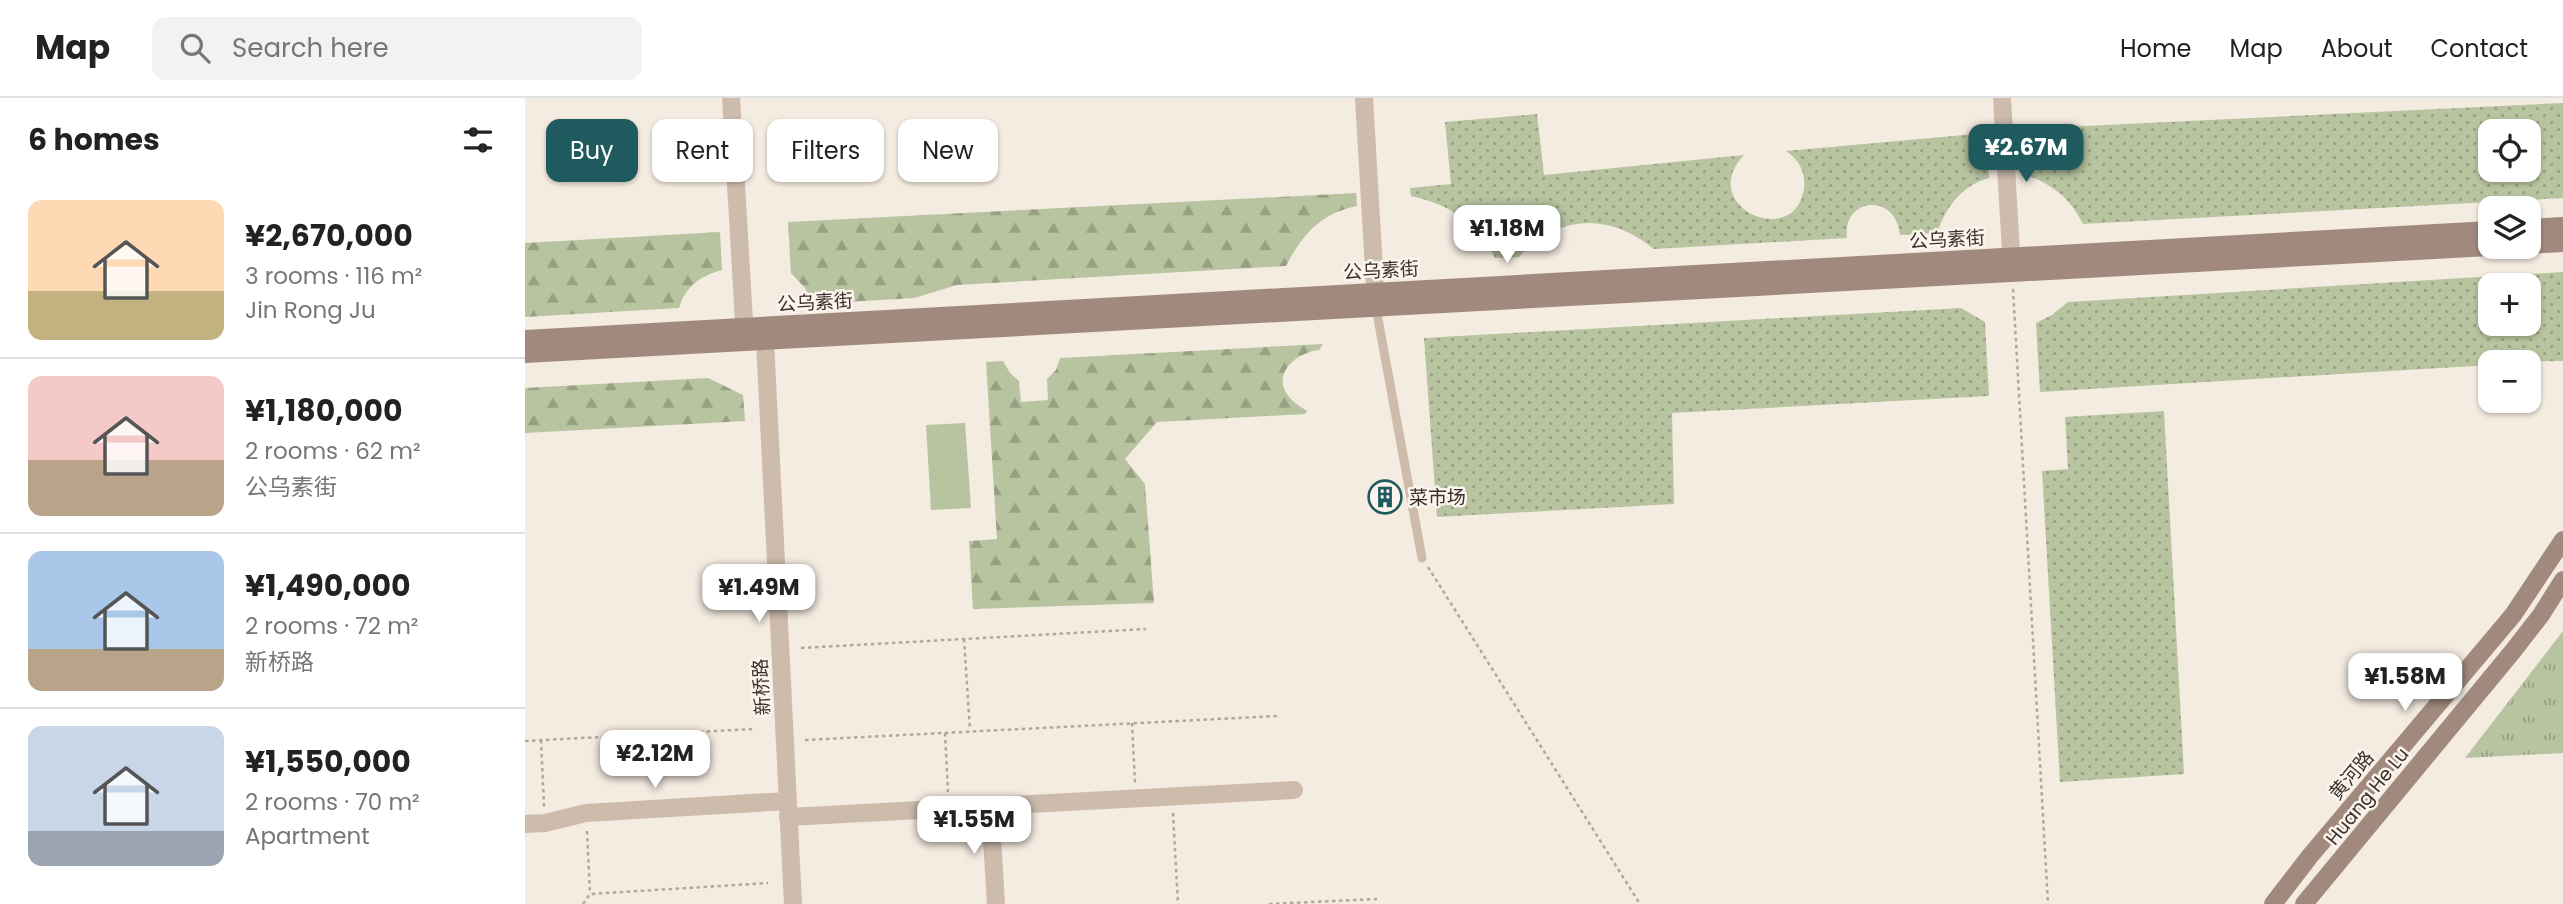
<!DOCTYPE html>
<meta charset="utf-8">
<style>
:root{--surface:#fff;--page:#f2f2f2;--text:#222;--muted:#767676;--line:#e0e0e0;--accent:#1f5a5e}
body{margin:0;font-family:Poppins,"Noto Sans SC",sans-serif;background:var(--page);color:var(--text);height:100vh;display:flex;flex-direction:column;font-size:26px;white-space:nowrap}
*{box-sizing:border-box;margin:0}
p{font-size:23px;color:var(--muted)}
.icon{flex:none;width:38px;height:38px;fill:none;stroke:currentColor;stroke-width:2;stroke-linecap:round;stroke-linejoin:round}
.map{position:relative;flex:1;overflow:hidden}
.sheet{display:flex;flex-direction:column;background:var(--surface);width:525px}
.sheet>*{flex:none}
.hud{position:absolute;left:21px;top:21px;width:665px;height:63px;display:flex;gap:14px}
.controls{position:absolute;left:1953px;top:21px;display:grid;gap:14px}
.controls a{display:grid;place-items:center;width:63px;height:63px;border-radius:14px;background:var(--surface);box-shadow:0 2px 5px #0004;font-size:35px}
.price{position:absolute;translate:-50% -60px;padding:0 16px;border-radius:14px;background:#fff;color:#222;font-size:23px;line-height:46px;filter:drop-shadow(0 2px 4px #0008)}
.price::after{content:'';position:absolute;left:50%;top:42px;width:21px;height:16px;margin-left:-10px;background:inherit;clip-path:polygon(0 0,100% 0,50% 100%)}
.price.selected{background:var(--accent);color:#fff}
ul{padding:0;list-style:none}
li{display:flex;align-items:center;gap:21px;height:175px;padding:0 28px}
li+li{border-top:2px solid var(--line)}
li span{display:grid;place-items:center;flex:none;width:196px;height:140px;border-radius:14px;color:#555}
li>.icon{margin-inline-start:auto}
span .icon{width:84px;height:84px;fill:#fffc;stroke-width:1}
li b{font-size:30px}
h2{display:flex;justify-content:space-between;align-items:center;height:84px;padding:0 28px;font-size:30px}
.chip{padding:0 24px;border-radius:14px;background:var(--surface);box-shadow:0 2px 5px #0004;font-size:24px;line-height:63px}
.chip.selected{background:var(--accent);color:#fff}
header{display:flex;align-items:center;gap:42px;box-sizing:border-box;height:98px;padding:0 35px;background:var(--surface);border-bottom:2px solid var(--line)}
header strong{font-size:33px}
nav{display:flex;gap:38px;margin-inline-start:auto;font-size:24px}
.search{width:490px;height:63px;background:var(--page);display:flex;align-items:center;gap:18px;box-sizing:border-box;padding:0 24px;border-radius:14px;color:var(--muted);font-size:26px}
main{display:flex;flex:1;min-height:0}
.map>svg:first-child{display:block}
.grass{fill:url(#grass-dots);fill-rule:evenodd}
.forest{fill:url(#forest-firs)}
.park{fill:url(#park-tufts)}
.garden{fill:#b8c4a0}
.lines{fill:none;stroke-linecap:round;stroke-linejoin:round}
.path{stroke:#b9a596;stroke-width:2.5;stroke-dasharray:3.5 3.5;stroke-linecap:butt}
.service{stroke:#cdbbac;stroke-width:9}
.minor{stroke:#cdbbac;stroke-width:18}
.tertiary{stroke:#cdbbac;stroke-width:18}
.secondary{stroke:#a18a7d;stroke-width:18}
.labels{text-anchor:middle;stroke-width:5;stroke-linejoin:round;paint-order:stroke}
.street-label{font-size:19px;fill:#3b302b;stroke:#fbf5ee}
.poi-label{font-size:19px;fill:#3b302b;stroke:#fbf5ee;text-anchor:start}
</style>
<header>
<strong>Map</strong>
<div class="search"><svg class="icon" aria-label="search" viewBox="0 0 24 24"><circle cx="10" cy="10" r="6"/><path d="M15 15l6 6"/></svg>Search here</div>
<nav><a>Home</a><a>Map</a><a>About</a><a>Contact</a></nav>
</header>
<main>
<section class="sheet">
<h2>6 homes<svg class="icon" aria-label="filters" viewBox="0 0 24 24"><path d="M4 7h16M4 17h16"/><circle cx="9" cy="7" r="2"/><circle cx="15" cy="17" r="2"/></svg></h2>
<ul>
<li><span style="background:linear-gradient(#ffd9b3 65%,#c2b280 0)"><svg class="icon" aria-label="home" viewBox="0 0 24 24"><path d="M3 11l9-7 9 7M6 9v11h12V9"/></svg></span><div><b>¥2,670,000</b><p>3 rooms · 116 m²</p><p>Jin Rong Ju</p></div></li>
<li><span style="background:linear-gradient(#f6c9c9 60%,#b9a48a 0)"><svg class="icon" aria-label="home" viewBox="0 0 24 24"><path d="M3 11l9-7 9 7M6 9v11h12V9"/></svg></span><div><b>¥1,180,000</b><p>2 rooms · 62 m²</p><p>公乌素街</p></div></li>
<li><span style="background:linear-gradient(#a9c7e8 70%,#b9a48a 0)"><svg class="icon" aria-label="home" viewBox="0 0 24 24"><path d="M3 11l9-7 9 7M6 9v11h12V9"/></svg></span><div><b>¥1,490,000</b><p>2 rooms · 72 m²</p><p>新桥路</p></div></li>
<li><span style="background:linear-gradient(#c9d6e8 75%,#9aa5b1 0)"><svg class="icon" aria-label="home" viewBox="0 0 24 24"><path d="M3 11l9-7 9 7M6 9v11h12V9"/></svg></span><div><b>¥1,550,000</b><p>2 rooms · 70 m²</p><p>Apartment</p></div></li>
</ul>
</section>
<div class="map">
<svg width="2038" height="806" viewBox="0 0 2038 806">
<defs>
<pattern id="grass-dots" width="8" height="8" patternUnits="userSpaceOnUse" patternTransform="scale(1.75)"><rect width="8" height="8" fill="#b8c4a0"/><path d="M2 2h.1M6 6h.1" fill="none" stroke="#97a083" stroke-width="1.8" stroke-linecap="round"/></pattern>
<pattern id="forest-firs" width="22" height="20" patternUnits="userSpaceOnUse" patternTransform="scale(1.75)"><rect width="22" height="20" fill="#b8c4a0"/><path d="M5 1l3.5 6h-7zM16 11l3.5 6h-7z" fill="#97a083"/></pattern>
<pattern id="park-tufts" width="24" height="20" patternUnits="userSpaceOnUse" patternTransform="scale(1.75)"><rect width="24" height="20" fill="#b8c4a0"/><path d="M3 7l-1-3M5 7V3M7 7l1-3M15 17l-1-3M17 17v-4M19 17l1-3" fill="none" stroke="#97a083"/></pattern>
</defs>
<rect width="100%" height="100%" fill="#f4ebe1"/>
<!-- grass -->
<g class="grass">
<path d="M2038 5V100L1558 126C1545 100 1528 87 1501 77L1498 31ZM2004 33V72H1965V33Z"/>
<path d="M1012 16 1019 77 1219 57C1170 109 1271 153 1279 90 1281 74 1274 62 1261 53L1462 35 1464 80C1436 88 1421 109 1412 135L1375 137C1371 94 1317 99 1322 140L1129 151C1084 114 1033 116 994 159L970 160C953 125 924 106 886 98L885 90 926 86 920 24Z"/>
<path d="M2038 174V263L1965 264V267L1515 294 1511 225 1527 217 1543 204ZM1965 187H2004V226H1965Z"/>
<polygon points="1436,210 1460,224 1464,298 1147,315 1149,406 912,419 899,240"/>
<polygon points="1639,313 1659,676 1535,684 1517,373 1543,371 1540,319"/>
</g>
<!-- forest -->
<g class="forest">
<path d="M831 95 832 108C796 115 777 137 761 168L432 187 389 200 287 206 280 190 266 175 263 124Z"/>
<path d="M195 134 197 172C175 178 161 188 154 210L0 219V145Z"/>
<path d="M798 246 794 252C773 254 745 275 764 299 768 304 776 309 782 313L780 316 632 324 600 361 620 386 629 505 448 511 444 443 472 441 461 264 478 263 485 275 494 283 496 304 523 302 522 281 531 272 535 260Z"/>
<polygon points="183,280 218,297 220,323 0,335 0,290"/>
</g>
<!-- park -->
<polygon class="park" points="2038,533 2038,655 1940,660"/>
<!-- garden -->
<polygon class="garden" points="440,325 446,410 406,412 401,327"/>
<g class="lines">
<!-- path -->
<g class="path">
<polyline points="1488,191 1523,806"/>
<polyline points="903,469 1115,806"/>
<polyline points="439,541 445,632"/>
<polyline points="276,550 621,531"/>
<polyline points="607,625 610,685"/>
<polyline points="420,635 423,694"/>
<polyline points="16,642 19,709"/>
<polyline points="280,642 752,618"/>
<polyline points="0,643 228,631"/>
<polyline points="648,715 653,806"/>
<polyline points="62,733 65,796"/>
<polyline points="58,806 65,796 243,785"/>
<polyline points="744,806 852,801"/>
</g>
<!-- service -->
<polyline class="service" points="851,210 897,460"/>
<!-- minor -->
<g class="minor">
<polyline points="206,0 220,241"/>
<polyline points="1477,0 1487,171"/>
<polyline points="240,243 268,806"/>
<polyline points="465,708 471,806"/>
<polyline points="263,719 769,692"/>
<polyline points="0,726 20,725 61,715 262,703"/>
</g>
<!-- tertiary -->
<polyline class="tertiary" points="839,0 851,206"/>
<!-- secondary -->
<g class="secondary">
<polyline points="2004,130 2038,128"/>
<polyline points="2004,147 2038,145"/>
<polyline points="0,241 1965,132"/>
<polyline points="0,256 1965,149"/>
<polyline points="1748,806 1785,758 1988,517 2038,442"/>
<polyline points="1779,806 1988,553 2016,517 2038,482"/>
</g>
</g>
<!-- icons -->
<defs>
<symbol id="building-ring" viewBox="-11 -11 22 22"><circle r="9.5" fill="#fbf5ee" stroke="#1f5a5e" stroke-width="1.5"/><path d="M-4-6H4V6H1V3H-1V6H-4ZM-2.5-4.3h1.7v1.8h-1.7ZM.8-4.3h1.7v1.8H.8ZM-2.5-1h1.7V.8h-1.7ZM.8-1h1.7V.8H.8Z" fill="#1f5a5e"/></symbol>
</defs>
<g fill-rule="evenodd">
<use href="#building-ring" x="841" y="380" width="38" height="38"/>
</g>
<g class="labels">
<!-- street labels -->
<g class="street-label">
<text transform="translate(1422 141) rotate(-3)" y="7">公乌素街</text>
<text transform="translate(856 172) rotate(-3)" y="7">公乌素街</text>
<text transform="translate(290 204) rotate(-3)" y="7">公乌素街</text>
<text transform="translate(236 589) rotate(-93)" y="7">新桥路</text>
<text transform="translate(1826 677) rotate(-50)" y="7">黄河路</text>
<text transform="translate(1842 698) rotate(-51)" y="7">Huang He Lu</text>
</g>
<!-- poi labels -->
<g class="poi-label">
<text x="884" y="406">菜市场</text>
</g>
</g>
</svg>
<div class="controls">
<a><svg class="icon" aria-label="locate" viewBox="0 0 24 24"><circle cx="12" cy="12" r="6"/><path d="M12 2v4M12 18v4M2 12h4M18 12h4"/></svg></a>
<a><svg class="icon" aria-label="layers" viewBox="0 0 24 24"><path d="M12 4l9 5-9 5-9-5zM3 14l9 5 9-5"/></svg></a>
<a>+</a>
<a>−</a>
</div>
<b class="price selected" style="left:1501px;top:86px">¥2.67M</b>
<b class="price" style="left:982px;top:167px">¥1.18M</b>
<b class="price" style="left:234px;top:526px">¥1.49M</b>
<b class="price" style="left:1880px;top:615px">¥1.58M</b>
<b class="price" style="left:130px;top:692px">¥2.12M</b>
<b class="price" style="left:449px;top:758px">¥1.55M</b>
<div class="hud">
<a class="chip selected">Buy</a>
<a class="chip">Rent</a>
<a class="chip">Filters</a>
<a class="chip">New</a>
</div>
</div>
</main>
